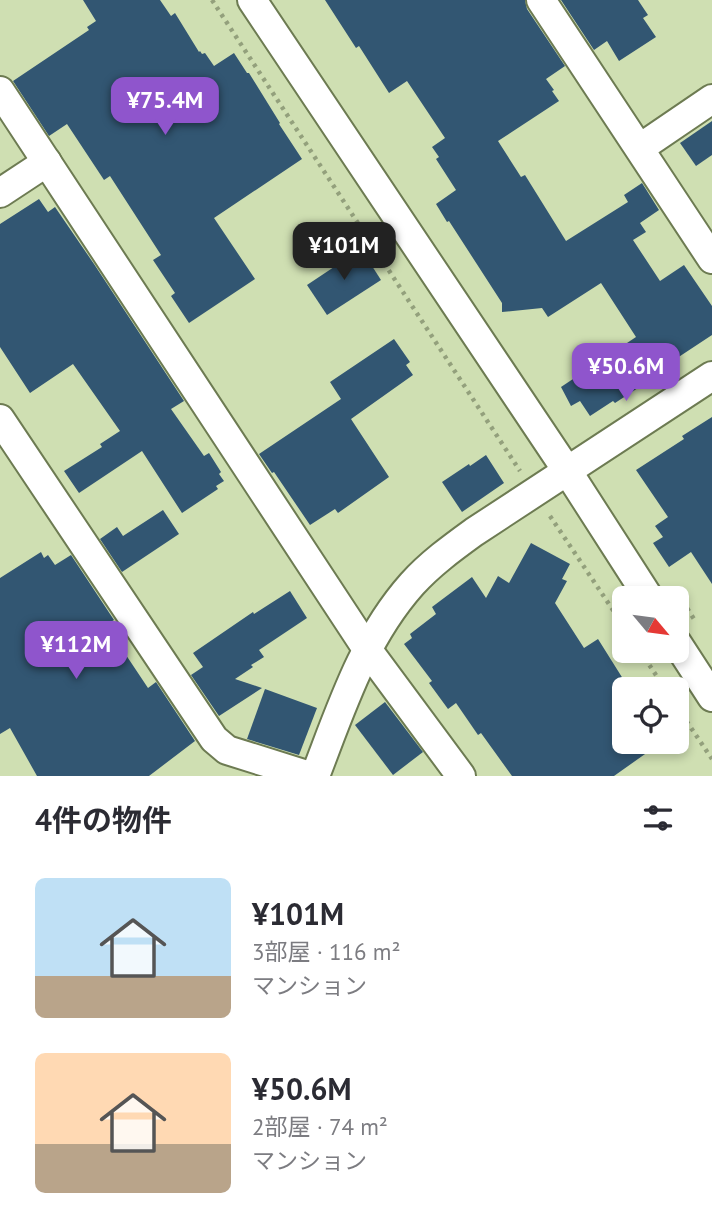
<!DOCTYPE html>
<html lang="ja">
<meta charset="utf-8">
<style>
:root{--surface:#fff;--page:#f7f7f7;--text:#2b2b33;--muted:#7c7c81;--accent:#8f55cc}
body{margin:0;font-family:"PT Sans","Noto Sans JP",sans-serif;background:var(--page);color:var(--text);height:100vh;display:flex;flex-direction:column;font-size:26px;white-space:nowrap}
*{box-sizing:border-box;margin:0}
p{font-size:23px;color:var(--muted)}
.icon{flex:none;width:38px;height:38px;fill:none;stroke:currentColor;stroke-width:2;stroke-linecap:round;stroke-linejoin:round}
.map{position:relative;height:776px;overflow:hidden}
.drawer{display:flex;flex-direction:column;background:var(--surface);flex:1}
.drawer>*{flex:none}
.needle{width:46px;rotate:119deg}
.controls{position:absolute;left:612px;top:586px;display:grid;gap:14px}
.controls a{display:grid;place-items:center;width:77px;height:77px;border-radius:10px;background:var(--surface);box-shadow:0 4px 10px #0003;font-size:35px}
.price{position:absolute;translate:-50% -60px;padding:0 16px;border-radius:14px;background:var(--accent);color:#fff;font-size:23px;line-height:46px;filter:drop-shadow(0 2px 4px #0008)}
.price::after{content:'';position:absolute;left:50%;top:42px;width:21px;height:16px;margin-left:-10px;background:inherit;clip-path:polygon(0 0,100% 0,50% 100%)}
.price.active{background:#222;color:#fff}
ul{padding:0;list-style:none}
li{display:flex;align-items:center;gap:21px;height:175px;padding:0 35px}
li span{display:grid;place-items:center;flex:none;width:196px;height:140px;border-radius:10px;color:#555}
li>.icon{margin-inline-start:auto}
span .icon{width:84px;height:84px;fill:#fffc;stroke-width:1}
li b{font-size:30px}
h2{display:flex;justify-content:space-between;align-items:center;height:84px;padding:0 35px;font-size:30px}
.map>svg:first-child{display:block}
.building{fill:#325672}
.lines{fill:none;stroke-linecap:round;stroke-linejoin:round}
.minor-casing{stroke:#6d7b52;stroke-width:32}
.path{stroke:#93a07c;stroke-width:4.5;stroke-dasharray:3.5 5;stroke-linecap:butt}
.minor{stroke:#fff;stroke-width:28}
</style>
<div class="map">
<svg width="712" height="776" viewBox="0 0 712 776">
<rect width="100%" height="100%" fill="#cfdfb2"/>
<!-- building -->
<g class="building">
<polygon points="83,0 160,0 171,16 175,13 199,52 200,51 202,54 205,53 214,66 234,53 247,73 249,73 280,123 279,124 302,159 214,218 255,279 189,323 171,296 175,293 153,260 161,255 110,176 104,180 67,124 49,136 13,81 89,30 87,27 96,21"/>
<polygon points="325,0 525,0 527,9 565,66 546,79 554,90 552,91 559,101 498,141 521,177 525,175 566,241 628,202 624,195 642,183 659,210 640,223 646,232 633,240 660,281 684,265 712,306 712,335 665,366 667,369 615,403 613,401 590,416 580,401 571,406 561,387 636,337 601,283 548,317 542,308 502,312 502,303 449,221 447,222 436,204 456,190 436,159 439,157 432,147 445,138 407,81 389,93 359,46 356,48"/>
<polygon points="561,0 638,0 648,15 643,18 656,37 619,61 607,41 594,50"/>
<polygon points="712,121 712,155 696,166 680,143"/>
<polygon points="39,199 48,212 55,207 94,264 184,401 171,409 204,456 209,453 221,472 219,474 224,481 216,486 218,489 182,513 142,451 79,493 64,471 102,447 100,444 120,431 73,364 30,393 0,347 0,224"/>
<polygon points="361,249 381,280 327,315 307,285"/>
<polygon points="394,339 410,362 406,365 413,375 351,419 389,477 338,513 335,509 310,525 274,472 272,473 259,454 341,399 330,382"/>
<polygon points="712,417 712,584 691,552 669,567 653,543 663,537 655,526 668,517 636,470 684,439 682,436"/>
<polygon points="486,455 504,483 462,512 442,482 469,464 470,466"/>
<polygon points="163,510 179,534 122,572 100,539 117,527 123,536"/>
<polygon points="531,543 570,564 562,579 567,581 555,603 584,648 598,639 625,682 625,742 662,742 614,776 512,776 481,733 478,735 456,703 448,709 429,683 432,681 404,644 412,638 410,634 436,614 432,607 472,577 486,598 498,576 509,583"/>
<polygon points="41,552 44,558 48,555 55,565 71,555 114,620 106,625 148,688 156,682 195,741 149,776 37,776 10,728 0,734 0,578"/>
<polygon points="290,591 307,618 259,650 264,657 251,665 253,667 235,679 262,688 219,716 191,675 203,667 193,653 253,612 254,614"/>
<polygon points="265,689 317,708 299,755 247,739"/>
<polygon points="385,702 423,752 393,775 355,725"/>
</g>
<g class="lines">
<defs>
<g id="minor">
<polyline points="252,0 568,472 649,598"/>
<polyline points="541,0 712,259"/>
<polyline points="0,91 367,649 461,776"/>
<polyline points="640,148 712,99"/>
<polyline points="0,193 47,162"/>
<polyline points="0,419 214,739 227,750 310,776"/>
<polyline points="677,643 712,697"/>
<path d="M315 776C341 709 363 639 412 584 430 564 452 548 474 532L712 376"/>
</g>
</defs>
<!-- minor casing -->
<use href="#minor" class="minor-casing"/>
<!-- path -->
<g class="path">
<polyline points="212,0 520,471"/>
<polyline points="550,516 625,628"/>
<polyline points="678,594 694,619"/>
<polyline points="640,651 666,690"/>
<polyline points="677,707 712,759"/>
</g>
<!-- minor -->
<use href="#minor" class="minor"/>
</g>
</svg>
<div class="controls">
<a><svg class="needle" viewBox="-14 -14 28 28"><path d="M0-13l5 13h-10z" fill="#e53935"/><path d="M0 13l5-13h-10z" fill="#7c7c81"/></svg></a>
<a><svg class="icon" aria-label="locate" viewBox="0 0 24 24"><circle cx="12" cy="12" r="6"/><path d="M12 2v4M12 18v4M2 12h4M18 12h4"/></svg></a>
</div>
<b class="price" style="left:165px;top:137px">¥75.4M</b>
<b class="price active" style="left:344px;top:282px">¥101M</b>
<b class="price" style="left:626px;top:403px">¥50.6M</b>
<b class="price" style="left:76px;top:681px">¥112M</b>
</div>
<section class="drawer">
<h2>4件の物件<svg class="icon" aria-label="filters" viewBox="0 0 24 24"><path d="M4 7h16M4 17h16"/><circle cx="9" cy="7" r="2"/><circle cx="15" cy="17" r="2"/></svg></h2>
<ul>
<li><span style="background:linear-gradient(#bfe0f5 70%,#b9a48a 0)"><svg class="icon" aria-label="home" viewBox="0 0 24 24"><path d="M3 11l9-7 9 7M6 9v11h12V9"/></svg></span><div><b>¥101M</b><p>3部屋 · 116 m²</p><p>マンション</p></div></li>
<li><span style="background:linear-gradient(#ffd9b3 65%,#b9a48a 0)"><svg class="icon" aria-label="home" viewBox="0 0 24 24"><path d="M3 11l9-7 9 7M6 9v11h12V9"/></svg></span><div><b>¥50.6M</b><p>2部屋 · 74 m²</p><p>マンション</p></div></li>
</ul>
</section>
